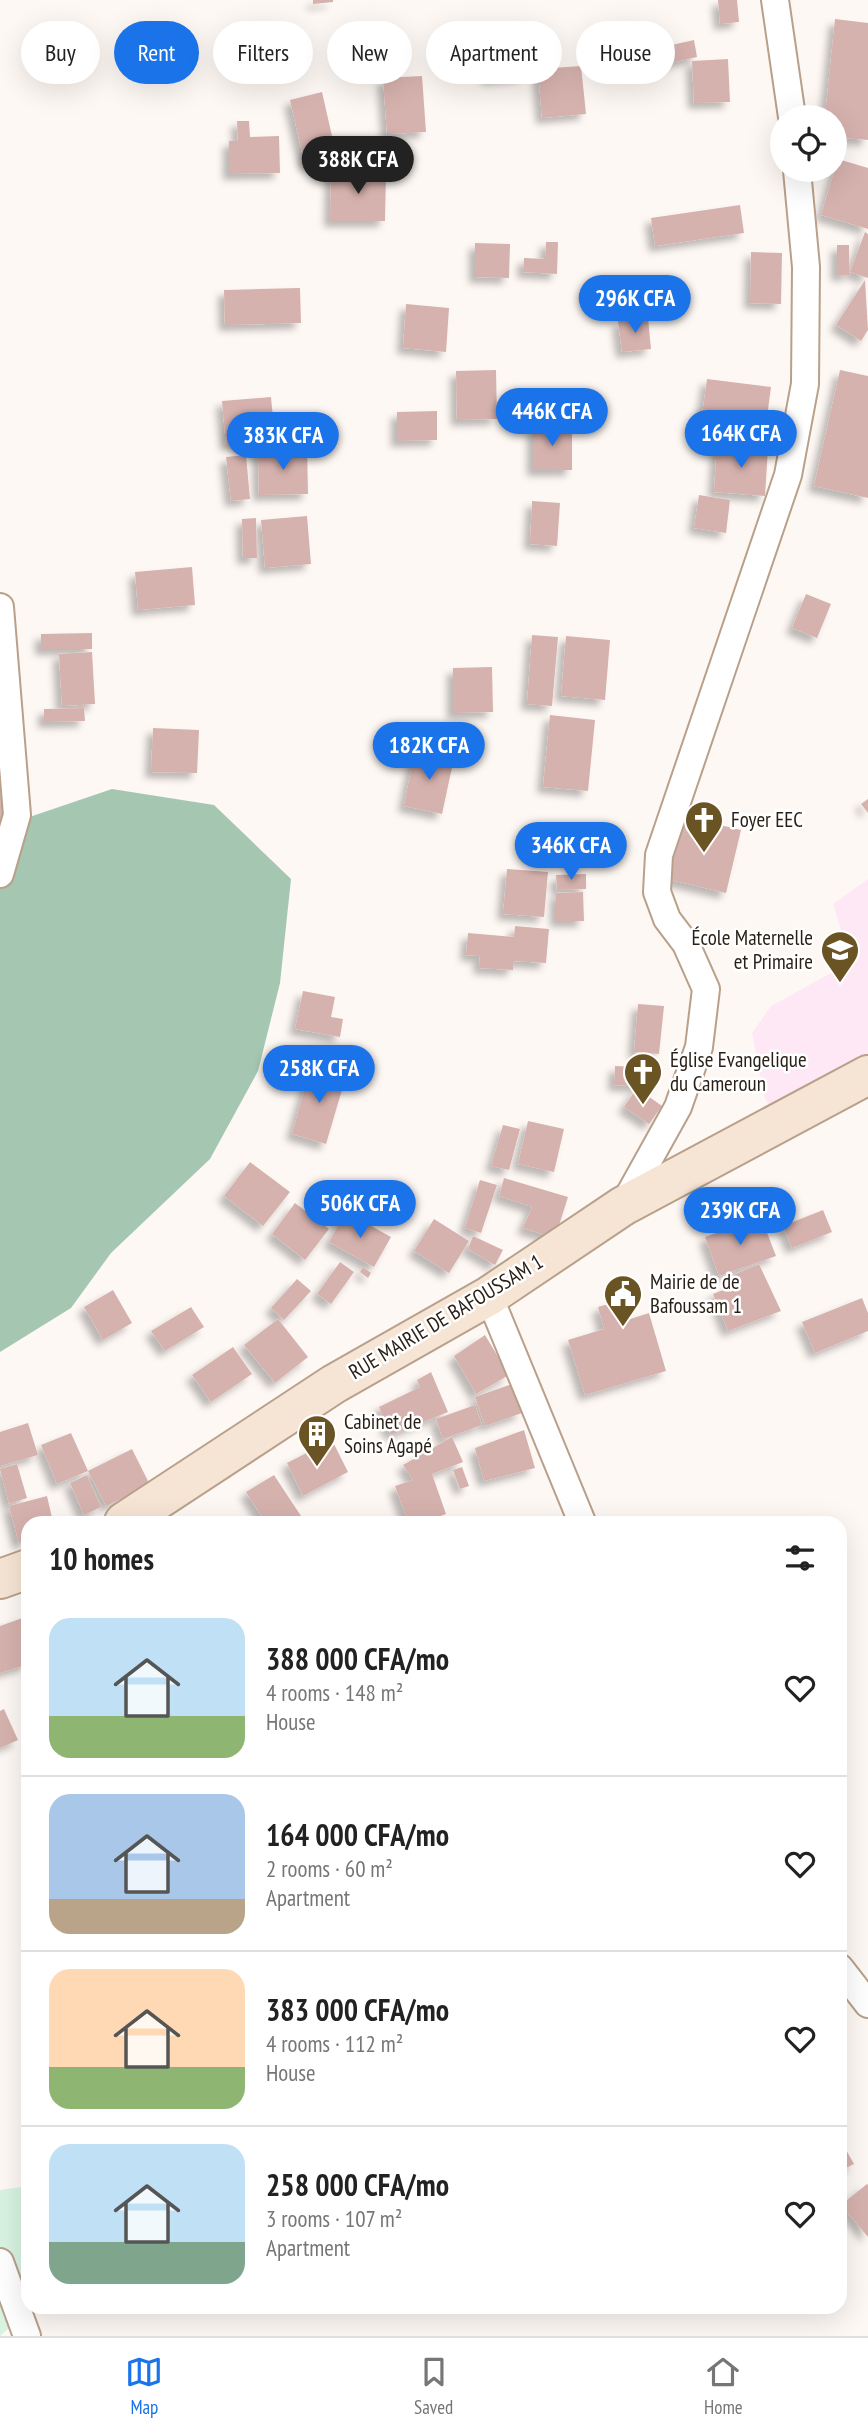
<!DOCTYPE html>
<meta charset="utf-8">
<style>
:root{--surface:#fff;--page:#f2f2f2;--text:#222;--muted:#767676;--line:#e0e0e0;--accent:#1a73e8}
body{margin:0;font-family:"PT Sans Narrow",sans-serif;background:var(--page);color:var(--text);height:100vh;display:flex;flex-direction:column;font-size:26px;white-space:nowrap}
*{box-sizing:border-box;margin:0}
p{font-size:23px;color:var(--muted)}
.icon{flex:none;width:38px;height:38px;fill:none;stroke:currentColor;stroke-width:2;stroke-linecap:round;stroke-linejoin:round}
.map{position:relative;flex:1;overflow:hidden}
.side{position:absolute;left:21px;top:1516px;width:826px;height:798px;display:flex;flex-direction:column;background:var(--surface);border-radius:21px;box-shadow:0 7px 28px #0002}
.side>*{flex:none}
.hud{position:absolute;left:21px;top:21px;width:826px;height:63px;display:flex;gap:14px}
.buttons{position:absolute;left:770px;top:105px;display:grid;gap:14px}
.buttons a{display:grid;place-items:center;width:77px;height:77px;border-radius:50%;background:var(--surface);box-shadow:0 7px 28px #0002;font-size:35px}
.price{position:absolute;translate:-50% -60px;padding:0 16px;border-radius:24px;background:var(--accent);color:#fff;font-size:23px;line-height:46px;filter:drop-shadow(0 2px 4px #0008)}
.price::after{content:'';position:absolute;left:50%;top:42px;width:21px;height:16px;margin-left:-10px;background:inherit;clip-path:polygon(0 0,100% 0,50% 100%)}
.price.selected{background:#222;color:#fff}
ul{padding:0;list-style:none}
li{display:flex;align-items:center;gap:21px;height:175px;padding:0 28px}
li+li{border-top:2px solid var(--line)}
li span{display:grid;place-items:center;flex:none;width:196px;height:140px;border-radius:21px;color:#555}
li>.icon{margin-inline-start:auto}
span .icon{width:84px;height:84px;fill:#fffc;stroke-width:1}
li b{font-size:30px}
h2{display:flex;justify-content:space-between;align-items:center;height:84px;padding:0 28px;font-size:30px}
.chip{padding:0 24px;border-radius:32px;background:var(--surface);box-shadow:0 7px 28px #0002;font-size:24px;line-height:63px}
.chip.selected{background:var(--accent);color:#fff}
.tabs{display:flex;justify-content:space-around;align-items:center;height:98px;border-top:2px solid var(--line);background:var(--surface);font-size:19px;color:var(--muted)}
.tabs a{display:grid;justify-items:center;gap:4px}
.tabs .selected{color:var(--accent)}
.map>svg:first-child{display:block}
.education{fill:#ffe8f5}
.green{fill:#d8f3e2}
.forest{fill:#a5c7b1}
.building{fill:#d6b2ae;filter:url(#shadow)}
.lines{fill:none;stroke-linecap:round;stroke-linejoin:round}
.street-casing{stroke:#b8a08a;stroke-width:30}
.secondary-casing{stroke:#b8a08a;stroke-width:42}
.street{stroke:#fff;stroke-width:26}
.secondary{stroke:#f6e5d4;stroke-width:38}
.labels{text-anchor:middle;stroke-width:5;stroke-linejoin:round;paint-order:stroke}
.poi-label{font-size:21px;fill:#281f16;stroke:#fff;text-anchor:start}
.street-label{font-size:21px;fill:#281f16;stroke:#fff}
</style>
<div class="map">
<svg width="868" height="2336" viewBox="0 0 868 2336">
<defs>
<filter id="shadow"><feDropShadow dx="-6" dy="6" stdDeviation="3.5" flood-color="#0004"/></filter>
</defs>
<rect width="100%" height="100%" fill="#fef8f4"/>
<!-- education -->
<polygon class="education" points="868,879 868,1073 777,1123 764,1096 752,1033 771,1006 851,962 833,904"/>
<!-- green -->
<polygon class="green" points="28,2186 28,2306 33,2307 0,2336 0,2190"/>
<!-- forest -->
<polygon class="forest" points="112,789 214,805 291,879 280,983 258,1071 210,1159 111,1253 71,1308 0,1352 0,827"/>
<!-- building -->
<g class="building">
<polygon points="313,0 333,0 333,2 313,4"/>
<polygon points="718,0 737,0 739,22 720,24"/>
<polygon points="835,19 868,23 868,140 835,137 835,117 825,117"/>
<polygon points="694,40 697,57 657,66 654,49"/>
<polygon points="521,45 524,76 488,79 485,49"/>
<polygon points="728,59 730,102 694,103 692,61"/>
<polygon points="581,66 586,114 542,118 538,69"/>
<polygon points="422,76 426,132 387,134 383,78"/>
<polygon points="322,92 337,158 305,165 290,100"/>
<polygon points="237,121 249,121 250,137 279,136 280,173 229,174 229,141 238,141"/>
<polygon points="341,143 393,144 393,168 341,167"/>
<polygon points="838,159 868,168 868,229 821,215"/>
<polygon points="331,171 386,171 385,221 330,221"/>
<polygon points="740,205 744,233 655,246 651,218"/>
<polygon points="865,232 868,234 868,278 850,272"/>
<polygon points="546,242 558,242 557,274 523,272 524,258 545,259"/>
<polygon points="475,243 510,244 509,278 475,277"/>
<rect x="837" y="245" width="12" height="30"/>
<polygon points="751,252 782,253 781,304 750,303"/>
<polygon points="865,280 868,330 861,341 836,325"/>
<polygon points="300,288 301,323 225,325 224,290"/>
<polygon points="406,304 449,308 446,352 403,348"/>
<polygon points="648,318 651,349 622,352 618,321"/>
<polygon points="496,370 497,419 457,420 456,371"/>
<polygon points="840,370 868,376 868,498 814,486"/>
<polygon points="707,379 771,387 764,439 700,431"/>
<polygon points="271,397 275,440 226,445 222,401"/>
<polygon points="437,411 437,440 397,441 397,412"/>
<rect x="533" y="426" width="39" height="44"/>
<polygon points="717,444 768,448 765,496 714,492"/>
<polygon points="307,448 308,494 259,495 258,449"/>
<polygon points="246,455 250,499 231,501 226,457"/>
<polygon points="699,495 730,500 726,533 694,528"/>
<polygon points="532,501 560,503 557,546 530,544"/>
<polygon points="307,516 311,564 265,568 261,520"/>
<polygon points="256,518 257,558 243,558 242,519"/>
<polygon points="192,567 195,605 138,610 135,572"/>
<polygon points="806,594 831,604 817,638 792,628"/>
<polygon points="92,633 92,649 41,649 41,634"/>
<polygon points="532,635 558,637 552,706 527,704"/>
<polygon points="566,636 610,640 605,700 561,696"/>
<polygon points="92,652 95,704 62,706 59,654"/>
<polygon points="492,667 493,712 453,713 453,668"/>
<polygon points="84,708 85,721 44,722 44,709"/>
<polygon points="550,715 595,720 588,791 543,787"/>
<polygon points="153,728 199,730 197,773 151,772"/>
<polygon points="415,750 454,758 442,814 404,806"/>
<polygon points="2,793 5,821 0,821 0,794"/>
<polygon points="868,799 868,813 861,804"/>
<polygon points="682,816 741,830 726,893 667,879"/>
<polygon points="507,869 548,872 544,917 503,914"/>
<polygon points="586,874 586,889 557,890 556,875"/>
<polygon points="583,892 584,921 556,921 556,893"/>
<polygon points="515,926 549,929 546,963 514,961 513,970 479,968 480,956 466,955 468,933 514,937"/>
<polygon points="303,991 335,997 331,1017 343,1019 340,1037 295,1029"/>
<polygon points="638,1004 664,1006 659,1054 634,1052"/>
<polygon points="311,1066 346,1076 326,1144 292,1134"/>
<polygon points="615,1066 658,1068 656,1087 614,1085"/>
<polygon points="637,1088 662,1106 649,1124 624,1107"/>
<polygon points="528,1121 564,1129 554,1172 518,1164"/>
<polygon points="503,1125 520,1129 509,1170 491,1166"/>
<polygon points="250,1162 290,1192 263,1226 224,1196"/>
<polygon points="504,1178 568,1197 555,1238 523,1228 532,1207 499,1196"/>
<polygon points="480,1180 497,1185 481,1233 465,1228"/>
<polygon points="359,1185 379,1194 368,1219 348,1210"/>
<polygon points="295,1203 329,1229 305,1260 272,1234"/>
<polygon points="823,1210 832,1232 792,1248 783,1226"/>
<polygon points="346,1212 391,1237 374,1267 329,1242"/>
<polygon points="761,1217 776,1256 719,1276 705,1237"/>
<polygon points="434,1219 469,1241 449,1273 414,1251"/>
<polygon points="473,1236 503,1250 495,1265 468,1249"/>
<polygon points="340,1262 354,1272 331,1304 317,1294"/>
<polygon points="759,1264 781,1311 728,1331 713,1294 738,1284 733,1275"/>
<polygon points="363,1267 371,1273 368,1278 360,1272"/>
<polygon points="297,1279 311,1291 284,1320 271,1308"/>
<polygon points="113,1290 132,1323 103,1340 84,1307"/>
<polygon points="862,1298 868,1313 868,1331 815,1353 802,1322"/>
<polygon points="618,1301 624,1321 649,1313 666,1371 585,1395 568,1340 604,1329 598,1307"/>
<polygon points="191,1307 204,1327 165,1351 151,1331"/>
<polygon points="278,1319 308,1357 275,1383 244,1345"/>
<polygon points="485,1335 509,1375 476,1394 454,1356"/>
<polygon points="233,1347 252,1374 211,1402 192,1375"/>
<polygon points="431,1372 448,1412 391,1435 379,1407 420,1387 417,1380"/>
<polygon points="512,1384 522,1413 485,1426 475,1397"/>
<polygon points="475,1405 482,1425 443,1439 436,1419"/>
<polygon points="28,1423 38,1455 0,1466 0,1432"/>
<polygon points="524,1430 535,1468 484,1481 475,1448"/>
<polygon points="71,1433 88,1471 57,1484 41,1445"/>
<polygon points="452,1437 463,1462 432,1474 446,1514 424,1522 408,1522 395,1486 413,1480 403,1465"/>
<polygon points="332,1440 348,1472 303,1496 287,1463"/>
<polygon points="132,1449 150,1485 106,1506 88,1471"/>
<polygon points="17,1464 27,1498 9,1504 0,1469"/>
<polygon points="462,1467 469,1486 460,1489 453,1470"/>
<polygon points="87,1475 101,1507 84,1515 70,1483"/>
<polygon points="274,1475 305,1522 265,1522 246,1492"/>
<polygon points="47,1496 53,1522 28,1522 28,1540 19,1543 9,1506"/>
<polygon points="28,1616 28,1664 0,1673 0,1626"/>
<polygon points="4,1709 18,1740 0,1748 0,1711"/>
<polygon points="845,2148 854,2164 840,2171 840,2150"/>
<polygon points="867,2184 868,2185 868,2237 841,2205"/>
</g>
<g class="lines">
<defs>
<g id="street">
<polyline points="775,0 792,117"/>
<polyline points="0,607 17,815 0,874"/>
<polyline points="624,1204 678,1107 699,1047 706,989 686,944 667,919 657,892 659,855 788,475 805,384 806,267 797,170"/>
<polyline points="489,1296 582,1522"/>
<polyline points="840,1968 868,2004"/>
<polyline points="0,2262 27,2336"/>
</g>
<g id="secondary">
<polyline points="124,1522 334,1384 489,1296 623,1206 868,1075"/>
<polyline points="0,1579 28,1569"/>
</g>
</defs>
<!-- street casing -->
<use href="#street" class="street-casing"/>
<!-- secondary casing -->
<use href="#secondary" class="secondary-casing"/>
<!-- street -->
<use href="#street" class="street"/>
<!-- secondary -->
<use href="#secondary" class="secondary"/>
</g>
<!-- icons -->
<defs>
<symbol id="church-pin" viewBox="-11 -11 22 30"><path d="M0 17L-7.5 6A9.5 9.5 0 1 1 7.5 6Z" fill="#6a5423" stroke="#fff"/><path d="M-1.2-6h2.4v3.5h3.3v2.4h-3.3V6h-2.4V-.1h-3.3v-2.4h3.3Z" fill="#fff"/></symbol>
<symbol id="school-pin" viewBox="-11 -11 22 30"><path d="M0 17L-7.5 6A9.5 9.5 0 1 1 7.5 6Z" fill="#6a5423" stroke="#fff"/><path d="M0-5L7-2L0 1L-7-2ZM-4 1L0 2.5L4 1V4Q0 6-4 4Z" fill="#fff"/></symbol>
<symbol id="civic-pin" viewBox="-11 -11 22 30"><path d="M0 17L-7.5 6A9.5 9.5 0 1 1 7.5 6Z" fill="#6a5423" stroke="#fff"/><path d="M-.6-6.5H3V-4.5H.6V-3L4-1V1h2V6H-6V1h2V-1L-.6-3ZM-1.2 2.5V6h2.4V2.5Z" fill="#fff"/></symbol>
<symbol id="building-pin" viewBox="-11 -11 22 30"><path d="M0 17L-7.5 6A9.5 9.5 0 1 1 7.5 6Z" fill="#6a5423" stroke="#fff"/><path d="M-4-6H4V6H1V3H-1V6H-4ZM-2.5-4.3h1.7v1.8h-1.7ZM.8-4.3h1.7v1.8H.8ZM-2.5-1h1.7V.8h-1.7ZM.8-1h1.7V.8H.8Z" fill="#fff"/></symbol>
</defs>
<g fill-rule="evenodd">
<use href="#church-pin" x="682" y="798" width="44" height="60"/>
<use href="#school-pin" x="818" y="928" width="44" height="60"/>
<use href="#church-pin" x="621" y="1050" width="44" height="60"/>
<use href="#civic-pin" x="601" y="1272" width="44" height="60"/>
<use href="#building-pin" x="295" y="1412" width="44" height="60"/>
</g>
<g class="labels">
<!-- poi labels -->
<g class="poi-label">
<text x="731" y="827">Foyer EEC</text>
<text x="813" y="945" text-anchor="end">École Maternelle<tspan x="813" dy="24">et Primaire</tspan></text>
<text x="670" y="1067">Église Evangelique<tspan x="670" dy="24">du Cameroun</tspan></text>
<text x="650" y="1289">Mairie de de<tspan x="650" dy="24">Bafoussam 1</tspan></text>
<text x="344" y="1429">Cabinet de<tspan x="344" dy="24">Soins Agapé</tspan></text>
</g>
<!-- street labels -->
<g class="street-label">
<text transform="translate(446 1317) rotate(-31)" y="7">RUE MAIRIE DE BAFOUSSAM 1</text>
</g>
</g>
</svg>
<div class="buttons">
<a><svg class="icon" aria-label="locate" viewBox="0 0 24 24"><circle cx="12" cy="12" r="6"/><path d="M12 2v4M12 18v4M2 12h4M18 12h4"/></svg></a>
</div>
<b class="price selected" style="left:358px;top:196px">388K CFA</b>
<b class="price" style="left:635px;top:335px">296K CFA</b>
<b class="price" style="left:552px;top:448px">446K CFA</b>
<b class="price" style="left:741px;top:470px">164K CFA</b>
<b class="price" style="left:283px;top:472px">383K CFA</b>
<b class="price" style="left:429px;top:782px">182K CFA</b>
<b class="price" style="left:571px;top:882px">346K CFA</b>
<b class="price" style="left:319px;top:1105px">258K CFA</b>
<b class="price" style="left:360px;top:1240px">506K CFA</b>
<b class="price" style="left:740px;top:1247px">239K CFA</b>
<div class="hud">
<a class="chip">Buy</a>
<a class="chip selected">Rent</a>
<a class="chip">Filters</a>
<a class="chip">New</a>
<a class="chip">Apartment</a>
<a class="chip">House</a>
</div>
<section class="side">
<h2>10 homes<svg class="icon" aria-label="filters" viewBox="0 0 24 24"><path d="M4 7h16M4 17h16"/><circle cx="9" cy="7" r="2"/><circle cx="15" cy="17" r="2"/></svg></h2>
<ul>
<li><span style="background:linear-gradient(#bfe0f5 70%,#8fb573 0)"><svg class="icon" aria-label="home" viewBox="0 0 24 24"><path d="M3 11l9-7 9 7M6 9v11h12V9"/></svg></span><div><b>388 000 CFA/mo</b><p>4 rooms · 148 m²</p><p>House</p></div><svg class="icon" aria-label="heart" viewBox="0 0 24 24"><path d="M12 20l-8-8c-3-5 5-10 8-4 3-6 11-1 8 4z"/></svg></li>
<li><span style="background:linear-gradient(#a9c7e8 75%,#b9a48a 0)"><svg class="icon" aria-label="home" viewBox="0 0 24 24"><path d="M3 11l9-7 9 7M6 9v11h12V9"/></svg></span><div><b>164 000 CFA/mo</b><p>2 rooms · 60 m²</p><p>Apartment</p></div><svg class="icon" aria-label="heart" viewBox="0 0 24 24"><path d="M12 20l-8-8c-3-5 5-10 8-4 3-6 11-1 8 4z"/></svg></li>
<li><span style="background:linear-gradient(#ffd9b3 70%,#8fb573 0)"><svg class="icon" aria-label="home" viewBox="0 0 24 24"><path d="M3 11l9-7 9 7M6 9v11h12V9"/></svg></span><div><b>383 000 CFA/mo</b><p>4 rooms · 112 m²</p><p>House</p></div><svg class="icon" aria-label="heart" viewBox="0 0 24 24"><path d="M12 20l-8-8c-3-5 5-10 8-4 3-6 11-1 8 4z"/></svg></li>
<li><span style="background:linear-gradient(#bfe0f5 70%,#7fa58c 0)"><svg class="icon" aria-label="home" viewBox="0 0 24 24"><path d="M3 11l9-7 9 7M6 9v11h12V9"/></svg></span><div><b>258 000 CFA/mo</b><p>3 rooms · 107 m²</p><p>Apartment</p></div><svg class="icon" aria-label="heart" viewBox="0 0 24 24"><path d="M12 20l-8-8c-3-5 5-10 8-4 3-6 11-1 8 4z"/></svg></li>
</ul>
</section>
</div>
<nav class="tabs">
<a class="selected"><svg class="icon" aria-label="map" viewBox="0 0 24 24"><path d="M3 6l6-2 6 2 6-2v14l-6 2-6-2-6 2zM9 4v14M15 6v14"/></svg>Map</a>
<a><svg class="icon" aria-label="saved" viewBox="0 0 24 24"><path d="M7 4h10v16l-5-4-5 4z"/></svg>Saved</a>
<a><svg class="icon" aria-label="home" viewBox="0 0 24 24"><path d="M3 11l9-7 9 7M6 9v11h12V9"/></svg>Home</a>
</nav>
